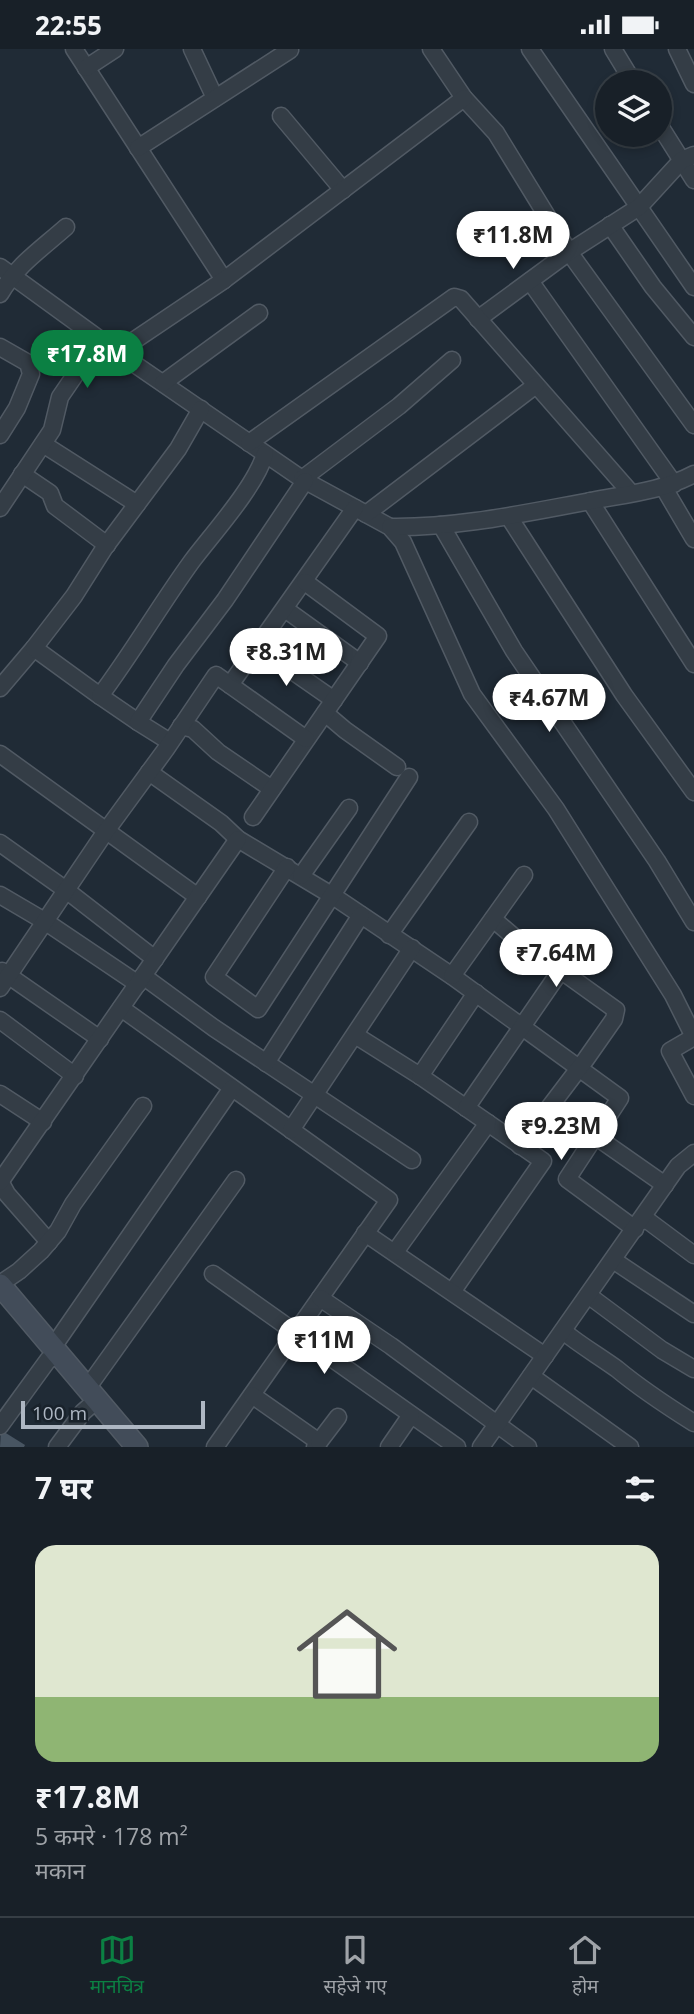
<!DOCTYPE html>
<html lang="hi">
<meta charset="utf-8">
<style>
:root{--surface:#182028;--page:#212830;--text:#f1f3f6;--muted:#9fa3a8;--line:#363e45;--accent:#0b8043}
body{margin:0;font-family:"Open Sans","Noto Sans Devanagari",sans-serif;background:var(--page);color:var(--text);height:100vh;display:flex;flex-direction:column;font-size:26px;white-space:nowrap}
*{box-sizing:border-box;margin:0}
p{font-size:23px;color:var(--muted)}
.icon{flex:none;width:38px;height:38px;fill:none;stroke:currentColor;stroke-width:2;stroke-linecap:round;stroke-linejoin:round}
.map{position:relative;height:1398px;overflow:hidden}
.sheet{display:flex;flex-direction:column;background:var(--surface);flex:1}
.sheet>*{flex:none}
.buttons{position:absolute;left:595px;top:21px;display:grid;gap:14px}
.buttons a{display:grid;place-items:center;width:77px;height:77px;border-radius:50%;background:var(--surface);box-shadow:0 4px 10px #0003,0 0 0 2px var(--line);font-size:35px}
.scale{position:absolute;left:21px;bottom:18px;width:184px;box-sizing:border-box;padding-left:7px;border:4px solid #aeb7c3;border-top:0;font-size:19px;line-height:24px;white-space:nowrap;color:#aeb7c3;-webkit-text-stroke:5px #19222b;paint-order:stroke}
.price{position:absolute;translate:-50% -60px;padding:0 16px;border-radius:24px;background:#fff;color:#222;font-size:23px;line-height:46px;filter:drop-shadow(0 2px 4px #0008)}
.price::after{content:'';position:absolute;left:50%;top:42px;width:21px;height:16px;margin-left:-10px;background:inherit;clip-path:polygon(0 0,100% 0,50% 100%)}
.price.active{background:var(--accent);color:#fff}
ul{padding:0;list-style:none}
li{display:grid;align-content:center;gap:14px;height:371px;padding:0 35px}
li+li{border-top:2px solid var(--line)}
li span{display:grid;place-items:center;height:217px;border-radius:21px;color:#555}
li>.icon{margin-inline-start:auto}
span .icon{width:126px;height:126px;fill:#fffc;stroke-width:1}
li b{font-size:30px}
h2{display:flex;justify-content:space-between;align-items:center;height:84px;padding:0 35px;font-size:30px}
.status{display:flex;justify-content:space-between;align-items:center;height:49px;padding:0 35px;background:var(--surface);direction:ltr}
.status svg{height:19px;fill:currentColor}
.menu{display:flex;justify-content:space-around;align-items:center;height:98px;border-top:2px solid var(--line);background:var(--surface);font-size:19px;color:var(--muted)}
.menu a{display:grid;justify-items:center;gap:4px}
.menu .active{color:var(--accent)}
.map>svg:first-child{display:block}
.building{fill:#485562}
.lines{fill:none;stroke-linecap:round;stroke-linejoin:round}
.minor-casing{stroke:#515a64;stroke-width:19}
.secondary-casing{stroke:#515a64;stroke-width:24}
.minor{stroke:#343d46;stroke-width:16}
.secondary{stroke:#424c59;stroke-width:21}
</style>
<div class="status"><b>22:55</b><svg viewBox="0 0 49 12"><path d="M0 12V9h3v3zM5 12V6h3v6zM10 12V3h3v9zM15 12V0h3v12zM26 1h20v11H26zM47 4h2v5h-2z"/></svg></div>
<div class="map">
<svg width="694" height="1398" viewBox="0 0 694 1398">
<rect width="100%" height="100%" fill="#202b36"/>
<!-- building -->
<polygon class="building" points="1,1381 25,1396 24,1398 0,1398"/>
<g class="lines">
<defs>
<g id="minor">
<polyline points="74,0 224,231"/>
<polyline points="192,0 215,49"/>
<polyline points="431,0 464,49 496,84 569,203 694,376"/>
<polyline points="530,0 694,238"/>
<polyline points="613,0 633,33"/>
<polyline points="677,0 694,35"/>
<polyline points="86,19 115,0"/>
<polyline points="281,67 343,141"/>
<polyline points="660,77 694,131"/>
<polyline points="138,99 290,1"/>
<polyline points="610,176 653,238 694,288"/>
<polyline points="0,218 117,303 302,430 390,478 403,493 472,645 556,760 673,946 694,988"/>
<polyline points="530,232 674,435"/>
<path d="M0 245C18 215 40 201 66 178"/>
<polyline points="478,270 569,203 639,158 682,111 694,106"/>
<polyline points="0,298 28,314 31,325 17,359 0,386"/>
<polyline points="117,303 224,231 464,49"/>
<polyline points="163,334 259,264"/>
<polyline points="249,394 454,248 461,250 631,444"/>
<polyline points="43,395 137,455"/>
<polyline points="22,425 50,444 55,457 107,496"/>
<polyline points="302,430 399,357 452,311"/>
<polyline points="664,439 694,490"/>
<polyline points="590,452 694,615"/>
<polyline points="0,459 52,381 60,348 99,291"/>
<polyline points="366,465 536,336"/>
<polyline points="509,468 624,646 694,743"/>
<polyline points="441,476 514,602 657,812 694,873"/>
<path d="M390 478C458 479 525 464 591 452 627 445 662 442 694 425"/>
<polyline points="285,560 360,614"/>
<polyline points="258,598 334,651"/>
<polyline points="230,636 355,459"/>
<polyline points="0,639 34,599"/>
<polyline points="100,647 34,599 74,547 105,498 178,400 201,360"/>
<polyline points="325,664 345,681 397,718"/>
<path d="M138 673 100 647C133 603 160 556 192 512 214 483 255 438 265 405"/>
<polyline points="181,677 193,680 218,703 272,740"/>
<polyline points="170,693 138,673 176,616 225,551 305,432"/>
<polyline points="0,705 198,848"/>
<polyline points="149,723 221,774 238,790 333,847 452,927 620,1049 567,1130 635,1180"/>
<polyline points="253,768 378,587 305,533"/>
<polyline points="0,794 66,841 155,910"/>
<polyline points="287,818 214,928 258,960 409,728"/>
<polyline points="301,827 349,759"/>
<polyline points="0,846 46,873 138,935"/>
<polyline points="493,870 513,887 616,961 614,970 586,1010 520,1097"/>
<polyline points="389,886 469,773"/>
<polyline points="2,922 100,990"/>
<polyline points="143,927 214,979 412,1111"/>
<polyline points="452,927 524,826"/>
<polyline points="0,939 106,782 166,700 216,626 306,690"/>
<polyline points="121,959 389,1151 215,1398"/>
<polyline points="0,971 75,1027"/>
<polyline points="355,986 420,1027 543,1112 452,1243"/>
<polyline points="694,988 670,1002 694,1047"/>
<polyline points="266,1014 361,866"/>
<polyline points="420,1027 476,944"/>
<polyline points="0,1045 43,1073"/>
<polyline points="466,1059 561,921"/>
<polyline points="291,1081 412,899"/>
<polyline points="595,1087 665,1136"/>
<polyline points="0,1132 7,1145 49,1193"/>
<polyline points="0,1133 238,790"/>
<polyline points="641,1172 647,1171 694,1206"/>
<polyline points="365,1184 545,1307"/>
<polyline points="395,1203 488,1074"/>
<polyline points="613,1211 694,1265"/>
<polyline points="213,1225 457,1398"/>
<polyline points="0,1235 19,1222 41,1202 58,1182 73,1155 143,1057"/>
<polyline points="588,1246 662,1301 694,1320"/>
<polyline points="320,1249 391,1297 528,1398"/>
<path d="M563 1282C580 1296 599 1307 617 1320 641 1340 667 1357 694 1374"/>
<polyline points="53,1298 232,1039"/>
<polyline points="531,1327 630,1398"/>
<polyline points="88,1338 236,1131"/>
<polyline points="252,1346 319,1393 315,1398"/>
<polyline points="0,1377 48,1311 60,1305"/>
<polyline points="319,1393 338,1368"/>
<polyline points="57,1398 83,1363 98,1350"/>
<polyline points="389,1398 411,1366"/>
<polyline points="481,1398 678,1117 694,1104"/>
</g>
<polyline id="secondary" points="0,1236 137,1398"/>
</defs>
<!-- minor casing -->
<use href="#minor" class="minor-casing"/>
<!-- secondary casing -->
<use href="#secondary" class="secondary-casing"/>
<!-- minor -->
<use href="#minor" class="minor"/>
<!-- secondary -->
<use href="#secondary" class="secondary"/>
</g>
</svg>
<div class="buttons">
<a><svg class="icon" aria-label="layers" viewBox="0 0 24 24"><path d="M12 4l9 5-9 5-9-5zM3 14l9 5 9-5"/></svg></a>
</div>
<div class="scale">100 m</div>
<b class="price" style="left:513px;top:222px">₹11.8M</b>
<b class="price active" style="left:87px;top:341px">₹17.8M</b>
<b class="price" style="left:286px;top:639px">₹8.31M</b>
<b class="price" style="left:549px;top:685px">₹4.67M</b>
<b class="price" style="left:556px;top:940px">₹7.64M</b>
<b class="price" style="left:561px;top:1113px">₹9.23M</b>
<b class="price" style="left:324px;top:1327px">₹11M</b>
</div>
<section class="sheet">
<h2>7 घर<svg class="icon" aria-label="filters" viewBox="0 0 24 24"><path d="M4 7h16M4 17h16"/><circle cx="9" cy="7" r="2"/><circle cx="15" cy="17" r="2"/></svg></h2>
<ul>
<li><span style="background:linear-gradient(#dfe7d0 70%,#8fb573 0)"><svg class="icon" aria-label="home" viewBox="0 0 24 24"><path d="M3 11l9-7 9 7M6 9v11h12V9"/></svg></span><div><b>₹17.8M</b><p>5 कमरे · 178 m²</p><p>मकान</p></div></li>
</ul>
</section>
<nav class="menu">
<a class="active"><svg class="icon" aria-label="map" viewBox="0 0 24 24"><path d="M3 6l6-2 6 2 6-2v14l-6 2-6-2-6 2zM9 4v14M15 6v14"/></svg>मानचित्र</a>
<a><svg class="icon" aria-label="saved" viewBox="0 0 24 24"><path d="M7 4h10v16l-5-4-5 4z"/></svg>सहेजे गए</a>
<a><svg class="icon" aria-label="home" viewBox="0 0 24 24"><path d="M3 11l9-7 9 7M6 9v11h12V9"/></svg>होम</a>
</nav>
